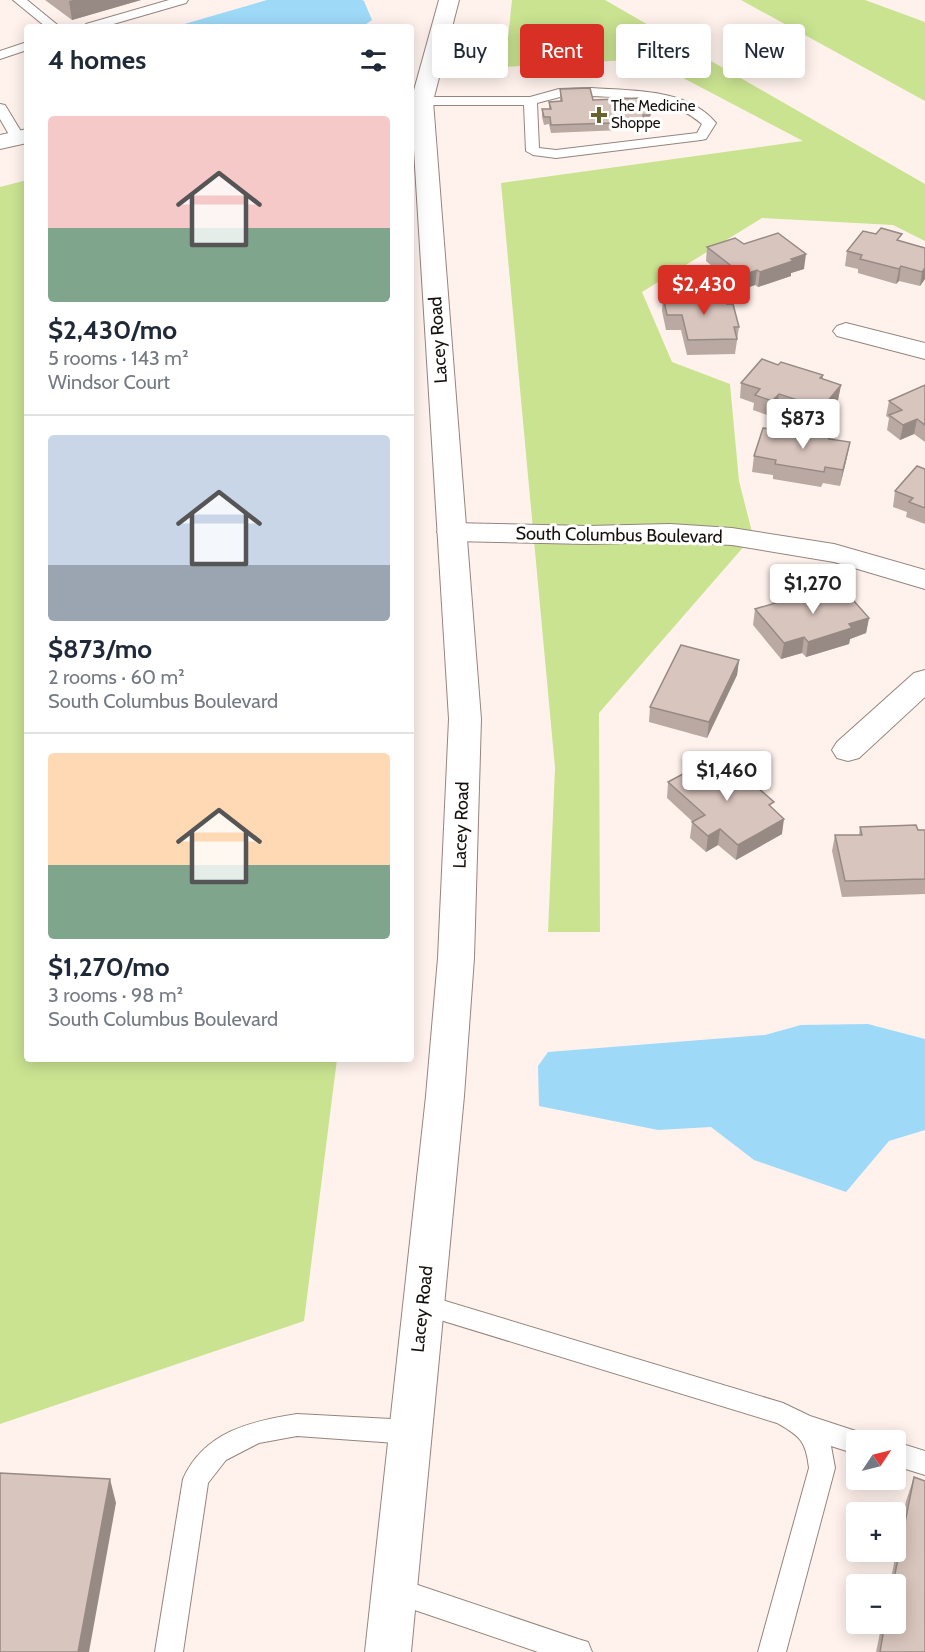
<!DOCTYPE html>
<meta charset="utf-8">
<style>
:root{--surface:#fff;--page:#f6f6f7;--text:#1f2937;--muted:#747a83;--line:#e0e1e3;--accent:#d93025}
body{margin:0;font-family:Cabin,sans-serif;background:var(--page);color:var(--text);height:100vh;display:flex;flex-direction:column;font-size:22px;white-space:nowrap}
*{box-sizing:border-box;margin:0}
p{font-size:20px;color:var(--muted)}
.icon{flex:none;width:33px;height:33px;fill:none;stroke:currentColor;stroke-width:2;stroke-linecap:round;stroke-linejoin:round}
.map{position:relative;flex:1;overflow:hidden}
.details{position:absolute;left:24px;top:24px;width:390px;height:1038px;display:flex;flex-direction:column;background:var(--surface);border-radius:6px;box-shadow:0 3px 15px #0003}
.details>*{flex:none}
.top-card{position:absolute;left:432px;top:24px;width:402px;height:54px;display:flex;gap:12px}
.needle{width:39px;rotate:55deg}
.buttons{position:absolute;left:846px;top:1430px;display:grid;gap:12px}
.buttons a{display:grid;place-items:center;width:60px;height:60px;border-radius:6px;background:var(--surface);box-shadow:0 3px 15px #0003;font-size:30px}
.price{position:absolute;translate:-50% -51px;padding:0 14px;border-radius:6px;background:#fff;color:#222;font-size:20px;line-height:39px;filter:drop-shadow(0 2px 3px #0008)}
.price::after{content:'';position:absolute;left:50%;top:36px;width:18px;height:14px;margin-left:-9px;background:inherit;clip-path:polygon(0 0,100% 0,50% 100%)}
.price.on{background:var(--accent);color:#fff}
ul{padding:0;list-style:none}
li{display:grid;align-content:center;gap:12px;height:318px;padding:0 24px}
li+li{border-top:2px solid var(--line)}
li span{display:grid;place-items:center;height:186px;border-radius:6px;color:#555}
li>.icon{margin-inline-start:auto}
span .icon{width:108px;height:108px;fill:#fffc;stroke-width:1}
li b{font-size:26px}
h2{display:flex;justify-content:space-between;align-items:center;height:72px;padding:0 24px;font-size:26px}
.pill{padding:0 21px;border-radius:6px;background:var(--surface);box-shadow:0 3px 15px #0003;font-size:21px;line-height:54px}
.pill.on{background:var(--accent);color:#fff}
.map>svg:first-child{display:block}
.green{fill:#cae391}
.water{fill:#9ed9f8}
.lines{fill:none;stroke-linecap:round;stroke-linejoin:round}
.lane-casing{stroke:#96847d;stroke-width:2}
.street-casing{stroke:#96847d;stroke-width:2}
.secondary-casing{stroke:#96847d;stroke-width:2}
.primary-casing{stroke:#96847d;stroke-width:2}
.lane{fill:#fff;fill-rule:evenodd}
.street{fill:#fff;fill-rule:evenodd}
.secondary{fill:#fff;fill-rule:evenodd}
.primary{fill:#fff;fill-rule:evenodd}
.wall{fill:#baa9a3}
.shaded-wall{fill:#978a84}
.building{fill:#d8c5bd;stroke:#978a84;stroke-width:1.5}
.poi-dot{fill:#67622e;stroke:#fff;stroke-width:2}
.labels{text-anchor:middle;stroke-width:6;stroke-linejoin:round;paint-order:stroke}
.far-poi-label{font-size:15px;fill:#16100d;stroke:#fff;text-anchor:start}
.street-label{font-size:18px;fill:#16100d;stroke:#fff}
</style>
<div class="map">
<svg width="925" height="1652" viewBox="0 0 925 1652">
<rect width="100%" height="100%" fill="#fff2ed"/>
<!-- green -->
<g class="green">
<polygon points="512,0 605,0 925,184 925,241 893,225 762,218 642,292 672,362 730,384 739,481 753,536 599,713 600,932 548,932 555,768 501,183 803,141 647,59 505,67"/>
<polygon points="741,0 865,0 925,22 925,101"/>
<polygon points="27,180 27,1059 337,1059 304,1321 0,1424 0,187"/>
</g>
<!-- water -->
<g class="water">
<polygon points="267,0 362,0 364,1 372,20 362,27 174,27"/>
<polygon points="868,1024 925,1039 925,1130 889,1141 846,1192 754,1160 711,1127 658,1130 539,1106 538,1066 548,1052 765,1035 801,1025"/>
</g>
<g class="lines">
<defs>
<g id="lane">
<polygon points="13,0 27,0 60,27 46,27"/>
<polygon points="169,0 188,0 186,3 103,27 84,27 86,24"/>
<polygon points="27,42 27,50 0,59 0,51"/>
<path d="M591 88C632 91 687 88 716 123L706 139 701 140 556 158 533 155 526 151 524 105H422L416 101 422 97H530L559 89ZM591 96C632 98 669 96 702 124L697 133 556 150 539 148 537 103 560 97Z"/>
<polygon points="0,104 5,105 25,138 23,141 13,141 11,138 0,119"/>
<path d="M422 1294 783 1403 810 1416 865 1434 868 1440H856V1454L831 1446 835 1468 786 1652H758L809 1468C806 1441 800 1436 777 1423L414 1312 410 1305 414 1298Z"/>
<path d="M297 1414 410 1420 419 1424 423 1432 419 1440 410 1444 297 1436 259 1443 226 1460 208 1483 183 1652H155L183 1479C204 1432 251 1421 297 1414Z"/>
<polygon points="896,1442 925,1451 925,1475 896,1466"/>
<polygon points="394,1577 578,1639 588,1642 592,1652 538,1652 394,1603 385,1599 381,1590 385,1581"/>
</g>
<g id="street">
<polygon points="846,323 925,343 925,359 837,336 833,331 837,326"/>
<polygon points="451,523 588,526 670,524 732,528 834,544 925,570 925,589 834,562 732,545 670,542 588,544 451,541 441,538 437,532 441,526"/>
<polygon points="925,670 925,697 859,758 848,761 837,758 832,750 837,742 914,673"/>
</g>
<polygon id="secondary" points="27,129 27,143 0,149 0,135"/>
<polygon id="primary" points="439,0 459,0 433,101 481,719 474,958 464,1096 411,1652 365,1652 426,1096 438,958 449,719 411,101"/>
</defs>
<!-- lane casing -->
<use href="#lane" class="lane-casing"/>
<!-- street casing -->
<use href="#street" class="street-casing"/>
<!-- secondary casing -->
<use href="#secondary" class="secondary-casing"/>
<!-- primary casing -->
<use href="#primary" class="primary-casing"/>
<!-- lane -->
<use href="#lane" class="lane"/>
<!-- street -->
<use href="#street" class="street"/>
<!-- secondary -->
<use href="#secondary" class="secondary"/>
<!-- primary -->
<use href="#primary" class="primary"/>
</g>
<!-- wall -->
<g class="wall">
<polygon points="45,0 141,0 72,20"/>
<polygon points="560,89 593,100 641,105 650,115 650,122 644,122 644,129 551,133 549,124 544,125 542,117 542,109 549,109 549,102 560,101"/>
<polygon points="901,241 925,248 925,279 920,286 899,281 896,284 858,273 858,269 845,266 847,251"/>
<polygon points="744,244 804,269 791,273 791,276 758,287 755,285 741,290 706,261 707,247"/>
<polygon points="663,296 727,304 739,327 735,354 687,355 681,330 666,330 662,311"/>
<polygon points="778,365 823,375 823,379 841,385 838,400 820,423 777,409 770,416 753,410 754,403 740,398 741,383"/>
<polygon points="925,385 925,442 914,434 900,440 887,430 889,418 886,416 889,401"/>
<polygon points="831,431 830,439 847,457 840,486 823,483 821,487 773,479 773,475 752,472 754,456 810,435"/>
<polygon points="925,469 925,524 906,517 907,512 893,507 895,491"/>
<polygon points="755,609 869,618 866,633 850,639 849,644 806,657 802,653 781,659 753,625"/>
<polygon points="739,660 737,675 707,738 649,722 650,707"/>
<polygon points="668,782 773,809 782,834 736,860 718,845 706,852 690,838 692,822 693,822 667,798"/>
<polygon points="860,827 925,830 925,894 842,897 832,851 835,835 859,835"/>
<polygon points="914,1477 925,1652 876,1652 882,1623 896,1623 896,1584 890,1584 906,1501"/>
</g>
<!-- shaded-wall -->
<g class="shaded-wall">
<polygon points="73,0 141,0 72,20 69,1"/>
<polygon points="806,254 804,269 791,273 791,276 758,287 760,272 791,259"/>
<polygon points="901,266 899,281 896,284 899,269"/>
<polygon points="925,268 925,279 920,286 922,272"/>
<polygon points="757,270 755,285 741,290 743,275"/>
<polygon points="841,385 838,400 820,423 822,408"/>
<polygon points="779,394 777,409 770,416 772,401"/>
<polygon points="917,419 914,434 900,440 903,425"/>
<polygon points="850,442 847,457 840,486 843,470"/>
<polygon points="869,618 866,633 850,639 849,644 806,657 808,642 849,624"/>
<polygon points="804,637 802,653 781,659 784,643"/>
<polygon points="739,660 737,675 707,738 709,722"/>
<polygon points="784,819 782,834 736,860 738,845"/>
<polygon points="720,829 718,845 706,852 708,836"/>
<polygon points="110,1479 116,1503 89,1652 78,1652"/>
</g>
<!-- building -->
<g class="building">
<polygon points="590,88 593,100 639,98 641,105 648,105 650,115 643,115 644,122 551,125 550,117 544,117 542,109 551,109 549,102 562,101 560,89"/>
<polygon points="881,228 902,234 897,240 925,248 925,268 922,272 901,266 899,269 860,259 862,255 847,251 863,231 876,234"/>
<polygon points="778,233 806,254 791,259 793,261 760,272 757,270 743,275 707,247 735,238 744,244"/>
<polygon points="725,294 727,304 733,304 739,327 734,327 737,339 688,340 682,315 667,315 663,296"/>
<polygon points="762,359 778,365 781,362 823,375 820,378 841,385 822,408 779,394 772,401 755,395 760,389 741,383"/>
<polygon points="925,385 925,425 917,419 903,425 889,415 902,410 889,401"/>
<polygon points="763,428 810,435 812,428 831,431 829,439 850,442 843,470 825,467 824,472 775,464 776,460 754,456"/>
<polygon points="917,466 925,469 925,508 909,502 913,498 895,491"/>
<polygon points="839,584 869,618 849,624 852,628 808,642 804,637 784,643 755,609"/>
<polygon points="681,645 739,660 709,722 650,707"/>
<polygon points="713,758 731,772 736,769 774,802 769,805 784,819 738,845 720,829 708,836 692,822 705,815 668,782"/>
<polygon points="916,825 918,830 925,830 925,879 845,881 835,835 862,835 860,827"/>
<polygon points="0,1473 110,1479 78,1652 0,1652"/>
<polygon points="914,1477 925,1481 925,1652 880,1652 885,1623 896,1623 896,1584 893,1584"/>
</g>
<!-- markers -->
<path class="poi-dot" d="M596 106h6v6h6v6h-6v6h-6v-6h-6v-6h6z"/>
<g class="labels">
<!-- far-poi labels -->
<g class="far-poi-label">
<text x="611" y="111">The Medicine<tspan x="611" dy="17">Shoppe</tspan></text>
</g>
<!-- street labels -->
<g class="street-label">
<text transform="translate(438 340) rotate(-94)" y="6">Lacey Road</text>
<text transform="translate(619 535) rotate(1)" y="6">South Columbus Boulevard</text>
<text transform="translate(461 825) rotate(-88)" y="6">Lacey Road</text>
<text transform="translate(422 1309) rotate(-84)" y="6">Lacey Road</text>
</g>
</g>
</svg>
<div class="buttons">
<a><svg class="needle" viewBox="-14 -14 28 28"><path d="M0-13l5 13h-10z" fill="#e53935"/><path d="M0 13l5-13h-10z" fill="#747a83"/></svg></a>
<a>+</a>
<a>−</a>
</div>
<b class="price on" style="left:704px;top:316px">$2,430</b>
<b class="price" style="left:803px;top:450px">$873</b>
<b class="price" style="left:813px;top:615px">$1,270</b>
<b class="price" style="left:727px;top:802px">$1,460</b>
<div class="top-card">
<a class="pill">Buy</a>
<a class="pill on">Rent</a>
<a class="pill">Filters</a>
<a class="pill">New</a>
</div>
<section class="details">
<h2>4 homes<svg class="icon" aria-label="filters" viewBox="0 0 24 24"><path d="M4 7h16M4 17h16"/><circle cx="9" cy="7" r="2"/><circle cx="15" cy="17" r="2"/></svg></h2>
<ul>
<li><span style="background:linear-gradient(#f6c9c9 60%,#7fa58c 0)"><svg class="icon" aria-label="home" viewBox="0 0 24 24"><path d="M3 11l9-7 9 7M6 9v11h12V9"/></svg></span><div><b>$2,430/mo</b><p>5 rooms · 143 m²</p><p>Windsor Court</p></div></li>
<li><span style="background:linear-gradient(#c9d6e8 70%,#9aa5b1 0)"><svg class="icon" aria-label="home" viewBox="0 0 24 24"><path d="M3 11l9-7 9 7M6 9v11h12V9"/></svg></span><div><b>$873/mo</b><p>2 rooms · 60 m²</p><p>South Columbus Boulevard</p></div></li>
<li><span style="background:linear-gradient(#ffd9b3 60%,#7fa58c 0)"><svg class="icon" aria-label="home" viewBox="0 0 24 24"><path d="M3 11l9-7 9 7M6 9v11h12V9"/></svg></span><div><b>$1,270/mo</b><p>3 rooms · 98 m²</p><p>South Columbus Boulevard</p></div></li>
</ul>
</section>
</div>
